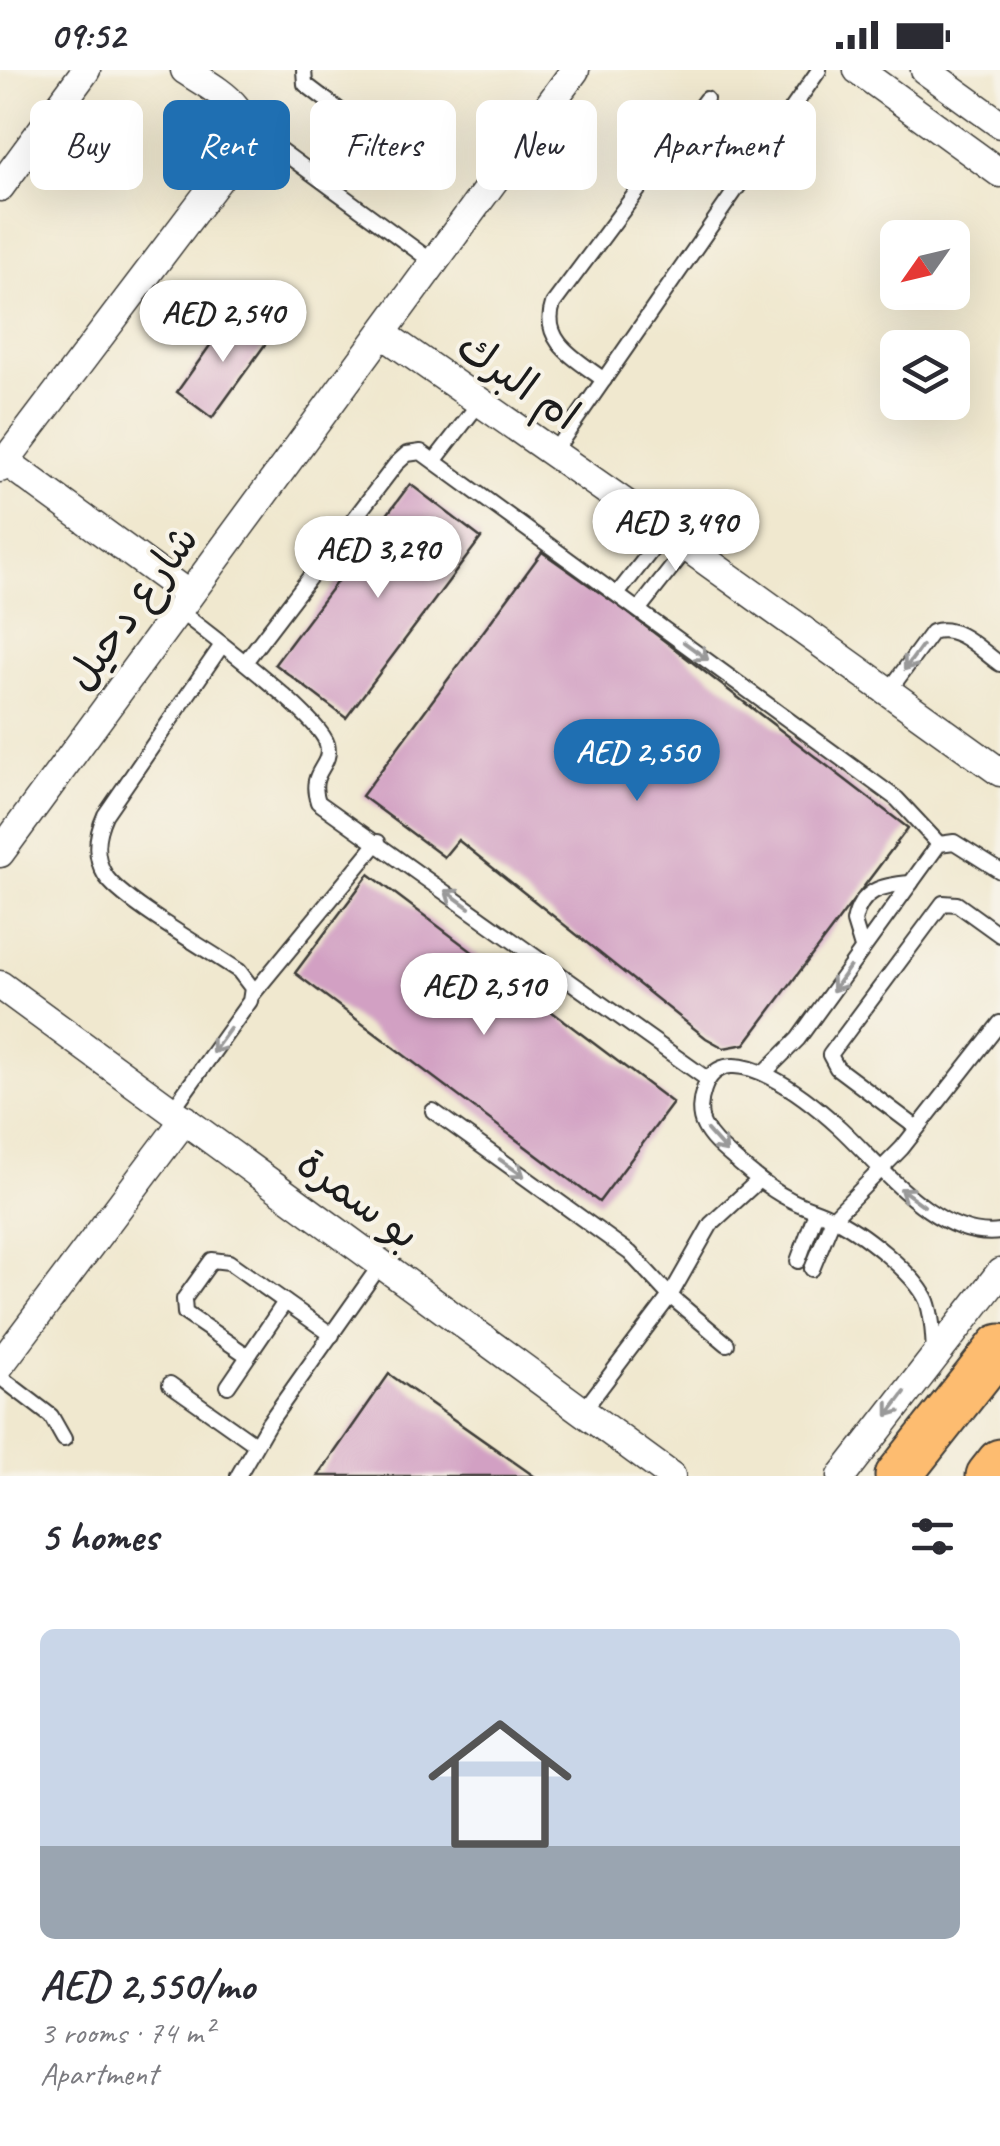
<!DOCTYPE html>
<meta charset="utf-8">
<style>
:root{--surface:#fff;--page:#f7f7f7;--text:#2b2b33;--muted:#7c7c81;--accent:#1f6fb2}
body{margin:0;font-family:Caveat,"Playpen Sans Arabic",sans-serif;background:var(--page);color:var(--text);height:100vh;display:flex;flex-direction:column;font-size:38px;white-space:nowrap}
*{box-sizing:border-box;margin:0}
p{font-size:32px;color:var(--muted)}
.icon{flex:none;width:55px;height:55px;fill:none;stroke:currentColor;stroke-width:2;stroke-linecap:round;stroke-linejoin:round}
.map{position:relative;height:1406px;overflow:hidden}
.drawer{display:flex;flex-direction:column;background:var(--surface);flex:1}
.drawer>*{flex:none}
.hud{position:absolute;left:30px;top:30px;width:940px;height:90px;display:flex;gap:20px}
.needle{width:65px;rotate:236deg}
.buttons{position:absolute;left:880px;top:150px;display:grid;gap:20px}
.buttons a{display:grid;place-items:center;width:90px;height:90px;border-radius:15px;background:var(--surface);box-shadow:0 10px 40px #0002;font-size:50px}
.price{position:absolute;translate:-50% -85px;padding:0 22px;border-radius:35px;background:#fff;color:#222;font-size:32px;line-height:65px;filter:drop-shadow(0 2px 5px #0008)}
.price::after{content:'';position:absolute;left:50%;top:60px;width:30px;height:22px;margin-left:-15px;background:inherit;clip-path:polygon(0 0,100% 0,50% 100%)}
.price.current{background:var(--accent);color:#fff}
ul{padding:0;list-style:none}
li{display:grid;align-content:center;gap:20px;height:530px;padding:0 40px}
li span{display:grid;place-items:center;height:310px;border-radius:15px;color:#555}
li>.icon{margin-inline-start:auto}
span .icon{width:180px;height:180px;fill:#fffc;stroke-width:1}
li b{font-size:42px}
h2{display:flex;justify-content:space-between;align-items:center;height:120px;padding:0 40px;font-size:42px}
.chip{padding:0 35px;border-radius:15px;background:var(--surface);box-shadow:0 10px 40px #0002;font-size:35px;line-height:90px}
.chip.current{background:var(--accent);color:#fff}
.status{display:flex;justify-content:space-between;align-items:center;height:70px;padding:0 50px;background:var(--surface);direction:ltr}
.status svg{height:28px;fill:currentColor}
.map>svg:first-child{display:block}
.building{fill:#d2a0c3}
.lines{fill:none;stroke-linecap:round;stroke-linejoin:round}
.lane-casing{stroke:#3c3b37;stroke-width:18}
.street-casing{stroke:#3c3b37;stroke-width:31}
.primary-casing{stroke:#3c3b37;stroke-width:49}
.lane{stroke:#fff;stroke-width:14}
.street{stroke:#fff;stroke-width:28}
.primary{stroke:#fdbc6f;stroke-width:45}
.oneway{stroke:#999}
.labels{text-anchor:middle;stroke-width:8;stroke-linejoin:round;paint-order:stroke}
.street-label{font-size:42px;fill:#1c1c1c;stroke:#f7f3e8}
</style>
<div class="status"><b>09:52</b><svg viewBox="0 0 49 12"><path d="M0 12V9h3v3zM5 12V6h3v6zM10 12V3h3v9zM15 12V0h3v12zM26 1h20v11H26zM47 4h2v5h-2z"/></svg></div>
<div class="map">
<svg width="1000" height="1406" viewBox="0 0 1000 1406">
<rect width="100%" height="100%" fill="#f7f3e8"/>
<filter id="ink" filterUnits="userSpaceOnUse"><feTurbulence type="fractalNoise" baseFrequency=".01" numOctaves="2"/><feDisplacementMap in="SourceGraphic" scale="20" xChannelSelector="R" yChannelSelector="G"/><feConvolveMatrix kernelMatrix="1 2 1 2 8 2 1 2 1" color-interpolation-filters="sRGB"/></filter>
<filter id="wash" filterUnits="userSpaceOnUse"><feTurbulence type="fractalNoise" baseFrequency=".0048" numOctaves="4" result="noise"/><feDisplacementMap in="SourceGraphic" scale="40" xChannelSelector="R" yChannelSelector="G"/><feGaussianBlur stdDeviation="2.25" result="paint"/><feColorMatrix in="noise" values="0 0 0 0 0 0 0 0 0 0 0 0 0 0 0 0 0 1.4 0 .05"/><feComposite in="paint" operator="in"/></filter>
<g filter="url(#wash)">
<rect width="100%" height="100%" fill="#f0e8cf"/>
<g id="blocks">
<!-- building -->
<g class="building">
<polygon points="233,243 269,269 212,348 177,322"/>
<polygon points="410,414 481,468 346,648 275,594"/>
<polygon points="542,482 623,539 908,758 745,974 724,978 706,968 458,770 444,787 362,726"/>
<polygon points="369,804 673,1033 599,1132 295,903"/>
<polygon points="389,1304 534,1406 318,1406"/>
</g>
</g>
</g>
<g filter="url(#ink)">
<use href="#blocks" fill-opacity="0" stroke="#3c3b37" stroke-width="2.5"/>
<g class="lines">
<defs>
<g id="lane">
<polyline points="304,0 305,14 400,86"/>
<polyline points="246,55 434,193"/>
<path d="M604 310C578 290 540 272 553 234L706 29"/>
<polyline points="553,383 819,0"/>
<polyline points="435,390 480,332"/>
<polyline points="618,523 666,462"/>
<polyline points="639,539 688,477"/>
<path d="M178 540C206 562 320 647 327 674 333 698 307 700 318 732L707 1009"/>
<polyline points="245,592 396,394 407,384 421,382 897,729 939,774"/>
<path d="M888 622 932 562C957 553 980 580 1000 594"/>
<path d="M862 878 854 852C860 820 882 815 911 813"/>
<polyline points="252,925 378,772"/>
<polyline points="765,1002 798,969 939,774 954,772 1000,801"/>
<path d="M172 1040 250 931 252 918 239 901C210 881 120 830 105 805 93 785 96 765 105 745L222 575"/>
<polyline points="433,1041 630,1183 670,1226 711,1154 759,1110"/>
<polyline points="917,1058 837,998 830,985 943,833 957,834 1000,865"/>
<polyline points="798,1191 816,1142"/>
<polyline points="812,1199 833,1148 902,1078 1000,953"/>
<path d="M934 1283C933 1266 933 1248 927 1231 915 1203 859 1160 831 1147 817 1140 803 1137 789 1129 771 1120 755 1107 740 1094 727 1082 712 1072 704 1056 698 1045 700 1030 704 1019 725 958 815 1035 840 1058 881 1096 938 1171 1000 1162"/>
<polyline points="248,1286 185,1243 184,1229 212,1190 229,1192 332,1265"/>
<polyline points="0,1307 51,1346 64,1369"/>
<polyline points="170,1314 255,1374"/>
<polyline points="228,1316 285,1232"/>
<polyline points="583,1341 670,1226 727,1274"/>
<polyline points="238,1406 268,1354 381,1194"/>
</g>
<g id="street">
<polyline points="858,0 1000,103"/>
<polyline points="925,0 1000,54"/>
<polyline points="0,117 86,0"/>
<polyline points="383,264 666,462 1000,702"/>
<polyline points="5,391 189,525"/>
<path d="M0 398 240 81C258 38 215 20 185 0"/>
<polyline points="0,783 575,0"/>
<polyline points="0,915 671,1406"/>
<polyline points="0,1295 185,1049"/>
<polyline points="842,1406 1000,1203"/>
</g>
<g id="primary">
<polyline points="898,1406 1000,1277"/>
<polyline points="989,1406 1000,1392"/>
</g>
</defs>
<!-- lane casing -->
<use href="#lane" class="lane-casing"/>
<!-- street casing -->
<use href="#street" class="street-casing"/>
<!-- primary casing -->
<use href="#primary" class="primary-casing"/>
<!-- lane -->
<use href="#lane" class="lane"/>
<!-- street -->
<use href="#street" class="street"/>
<!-- primary -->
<use href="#primary" class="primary"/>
</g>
<!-- one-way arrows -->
<defs><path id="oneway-shaft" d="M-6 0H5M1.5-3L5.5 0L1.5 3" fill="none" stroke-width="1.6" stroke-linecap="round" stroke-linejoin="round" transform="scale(2.5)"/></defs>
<g class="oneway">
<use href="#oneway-shaft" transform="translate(696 581) rotate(36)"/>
<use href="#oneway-shaft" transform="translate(913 588) rotate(126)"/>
<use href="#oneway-shaft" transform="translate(457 829) rotate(-144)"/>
<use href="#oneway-shaft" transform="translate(841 909) rotate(125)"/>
<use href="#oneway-shaft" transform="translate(221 971) rotate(126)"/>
<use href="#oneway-shaft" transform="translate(717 1071) rotate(48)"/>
<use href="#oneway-shaft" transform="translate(512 1098) rotate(35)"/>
<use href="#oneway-shaft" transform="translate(912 1127) rotate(-144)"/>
<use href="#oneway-shaft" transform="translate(896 1334) rotate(127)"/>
</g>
</g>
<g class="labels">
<!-- street labels -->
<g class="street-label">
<text transform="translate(519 310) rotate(35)" y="15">ام البرك</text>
<text transform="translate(131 537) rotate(-54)" y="15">شارع دحيل</text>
<text transform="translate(359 1128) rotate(36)" y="15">بو سمرة</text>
</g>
</g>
</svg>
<div class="buttons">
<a><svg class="needle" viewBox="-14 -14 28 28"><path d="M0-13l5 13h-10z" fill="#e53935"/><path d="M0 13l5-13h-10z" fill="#7c7c81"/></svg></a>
<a><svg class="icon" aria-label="layers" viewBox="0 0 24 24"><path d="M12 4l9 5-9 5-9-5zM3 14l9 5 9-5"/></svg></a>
</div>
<b class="price" style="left:223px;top:295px">AED 2,540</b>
<b class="price" style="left:676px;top:504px">AED 3,490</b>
<b class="price" style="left:378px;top:531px">AED 3,290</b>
<b class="price current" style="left:637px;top:734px">AED 2,550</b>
<b class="price" style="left:484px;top:968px">AED 2,510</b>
<div class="hud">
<a class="chip">Buy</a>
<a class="chip current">Rent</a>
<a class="chip">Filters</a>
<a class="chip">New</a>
<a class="chip">Apartment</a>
</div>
</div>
<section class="drawer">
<h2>5 homes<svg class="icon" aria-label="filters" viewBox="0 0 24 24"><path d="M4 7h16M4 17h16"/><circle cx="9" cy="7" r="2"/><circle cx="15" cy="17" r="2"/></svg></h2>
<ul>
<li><span style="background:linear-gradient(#c9d6e8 70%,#9aa5b1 0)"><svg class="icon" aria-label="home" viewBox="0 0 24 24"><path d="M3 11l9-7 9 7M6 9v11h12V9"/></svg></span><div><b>AED 2,550/mo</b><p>3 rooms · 74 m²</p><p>Apartment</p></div></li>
</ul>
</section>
